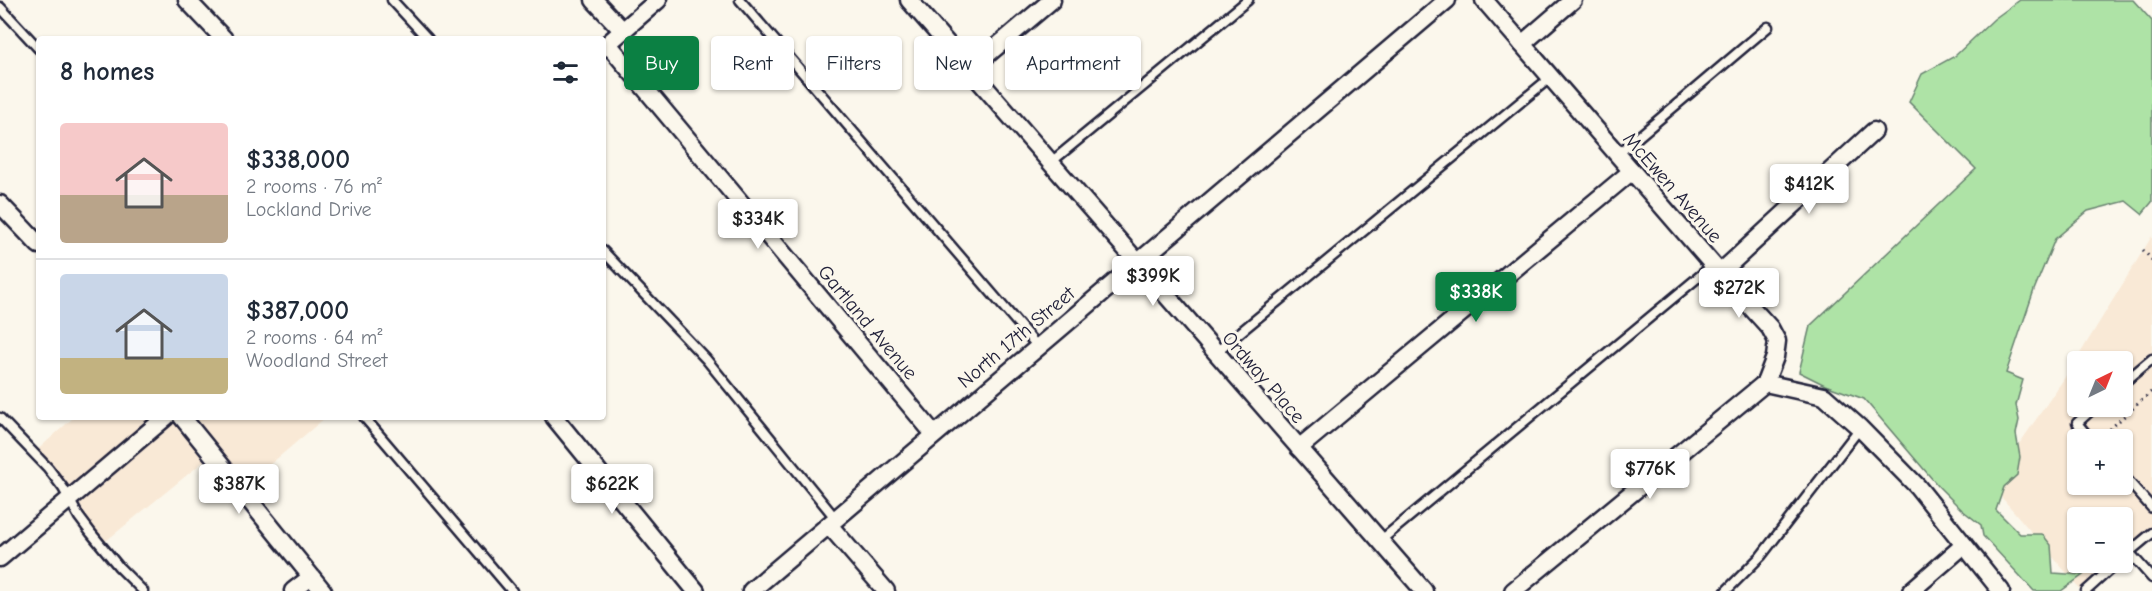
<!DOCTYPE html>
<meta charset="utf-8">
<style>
:root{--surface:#fff;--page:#f6f6f7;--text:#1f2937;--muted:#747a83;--line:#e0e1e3;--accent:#0b8043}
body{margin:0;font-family:"Comic Neue",sans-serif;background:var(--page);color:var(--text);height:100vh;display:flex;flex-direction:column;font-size:22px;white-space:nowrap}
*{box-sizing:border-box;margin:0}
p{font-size:20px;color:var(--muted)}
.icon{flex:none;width:33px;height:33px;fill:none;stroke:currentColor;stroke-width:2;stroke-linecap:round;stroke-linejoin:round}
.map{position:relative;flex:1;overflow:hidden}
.panel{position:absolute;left:36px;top:36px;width:570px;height:384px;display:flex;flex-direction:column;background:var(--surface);border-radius:6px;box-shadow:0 2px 4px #0004}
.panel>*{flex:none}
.banner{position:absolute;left:624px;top:36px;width:570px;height:54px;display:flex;gap:12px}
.needle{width:39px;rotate:43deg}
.buttons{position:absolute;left:2067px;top:351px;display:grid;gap:12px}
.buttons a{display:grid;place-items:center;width:66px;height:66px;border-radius:6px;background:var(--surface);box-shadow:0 2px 4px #0004;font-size:30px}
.price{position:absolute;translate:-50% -51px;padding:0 14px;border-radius:6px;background:#fff;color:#222;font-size:20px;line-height:39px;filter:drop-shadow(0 2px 3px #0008)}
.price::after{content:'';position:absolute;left:50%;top:36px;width:18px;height:14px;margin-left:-9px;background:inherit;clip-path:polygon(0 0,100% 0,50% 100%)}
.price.active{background:var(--accent);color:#fff}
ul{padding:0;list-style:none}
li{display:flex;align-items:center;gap:18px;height:150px;padding:0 24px}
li+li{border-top:2px solid var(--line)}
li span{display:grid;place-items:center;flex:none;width:168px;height:120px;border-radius:6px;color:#555}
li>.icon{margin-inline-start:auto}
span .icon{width:72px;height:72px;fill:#fffc;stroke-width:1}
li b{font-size:26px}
h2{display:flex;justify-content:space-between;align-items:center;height:72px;padding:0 24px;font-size:26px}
.tag{padding:0 21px;border-radius:6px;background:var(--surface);box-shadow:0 2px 4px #0004;font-size:21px;line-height:54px}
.tag.active{background:var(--accent);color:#fff}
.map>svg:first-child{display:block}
.built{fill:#f9e9d6;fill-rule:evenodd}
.green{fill:#aee3a6;stroke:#688270;stroke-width:1.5}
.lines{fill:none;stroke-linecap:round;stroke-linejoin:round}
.service-casing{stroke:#22223b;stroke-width:13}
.minor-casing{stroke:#22223b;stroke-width:21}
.path{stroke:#22223b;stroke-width:3;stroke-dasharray:1.5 4.5;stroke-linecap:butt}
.service{stroke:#fbf7ec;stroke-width:8}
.minor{stroke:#fbf7ec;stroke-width:16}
.labels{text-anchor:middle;stroke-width:6;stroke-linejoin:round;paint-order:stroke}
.street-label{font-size:20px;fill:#22223b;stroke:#fbf7ec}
</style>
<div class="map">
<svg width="2152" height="591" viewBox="0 0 2152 591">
<rect width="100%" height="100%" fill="#fbf7ec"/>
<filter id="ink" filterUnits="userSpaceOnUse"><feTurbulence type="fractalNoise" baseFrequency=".0167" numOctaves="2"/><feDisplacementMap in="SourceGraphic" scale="12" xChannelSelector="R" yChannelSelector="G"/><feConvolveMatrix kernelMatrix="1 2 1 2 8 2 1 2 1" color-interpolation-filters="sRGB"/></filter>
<g filter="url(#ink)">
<!-- built -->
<g class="built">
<path d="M2152 236V533L2123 558 2122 518H2078V562L2118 563 2086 591H2082L1991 485 2070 370ZM2078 362H2122V406H2078ZM2078 440H2122V484H2078Z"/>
<polygon points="74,417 326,417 240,490 209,457 101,545 34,453"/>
</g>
<!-- green -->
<polygon class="green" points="2020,0 2133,0 2152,21 2152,202 2142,214 2126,201 2088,211 2055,239 2034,290 2006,373 2023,380 2016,405 2019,420 2016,434 2020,457 2017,475 2004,487 1996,510 2020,534 2042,534 2051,545 2053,573 2083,575 2061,591 2034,591 1983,536 1981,525 1962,510 1939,487 1864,399 1825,385 1799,372 1810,326 1976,169 1909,102 1922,74 1955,56 1994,19"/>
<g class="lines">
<defs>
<g id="service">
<polyline points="392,0 428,39"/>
<polyline points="740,0 1038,347"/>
<polyline points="0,7 39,49"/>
<polyline points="1617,155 1768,27"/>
<polyline points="1050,163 1248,0"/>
<polyline points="603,251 706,359 836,519"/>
<polyline points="1215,353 1551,77"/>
<polyline points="2122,384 2152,359"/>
<polyline points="364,417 512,591"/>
<polyline points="0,418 48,468 63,488 79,517 91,533 119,567 143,591"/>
<polyline points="2091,440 2077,423 2096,406"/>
<polyline points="2122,474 2152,508"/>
<polyline points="1380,541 1713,265"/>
<polyline points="2129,552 2152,578"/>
<polyline points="2122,558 2152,533"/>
<polyline points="1726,591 1761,556 1860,428"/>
<polyline points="2086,591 2118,562"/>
</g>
<g id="minor">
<polyline points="187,0 224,39"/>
<polyline points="594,0 623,31"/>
<polyline points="909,0 1424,591"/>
<polyline points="1484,0 1720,273 1770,328 1777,341 1775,357 1765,383 1824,396 1860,428 1917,486 2001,591"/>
<polyline points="608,44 934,434"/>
<polyline points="1522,44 1573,0"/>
<polyline points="603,48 658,0"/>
<polyline points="969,70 1052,0"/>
<polyline points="0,204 39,245"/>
<polyline points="1720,273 1874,131"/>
<polyline points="182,417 323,591"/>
<polyline points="554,417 696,591"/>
<polyline points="1299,448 1632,171"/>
<polyline points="829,525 886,591"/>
<polyline points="0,558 166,417"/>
<polyline points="293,591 311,577"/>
<polyline points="751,591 1447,0"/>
<polyline points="1513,591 1765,383"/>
<polyline points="1911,591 1964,545"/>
</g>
</defs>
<!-- service casing -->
<use href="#service" class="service-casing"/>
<!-- minor casing -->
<use href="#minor" class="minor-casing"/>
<!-- path -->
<g class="path">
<polyline points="2143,250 2152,260"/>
<polyline points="2110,429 2152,391"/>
</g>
<!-- service -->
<use href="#service" class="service"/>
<!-- minor -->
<use href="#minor" class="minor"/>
</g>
</g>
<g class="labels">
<!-- street labels -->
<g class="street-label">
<text transform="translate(1673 187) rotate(49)" y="7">McEwen Avenue</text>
<text transform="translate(868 322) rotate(50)" y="7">Gartland Avenue</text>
<text transform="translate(1016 337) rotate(-40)" y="7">North 17th Street</text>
<text transform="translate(1264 377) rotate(49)" y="7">Ordway Place</text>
</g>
</g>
</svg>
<div class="buttons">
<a><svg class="needle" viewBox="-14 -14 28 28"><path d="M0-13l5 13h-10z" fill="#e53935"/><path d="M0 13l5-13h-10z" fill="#747a83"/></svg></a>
<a>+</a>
<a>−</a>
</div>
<b class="price" style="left:1809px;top:215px">$412K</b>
<b class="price" style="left:758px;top:250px">$334K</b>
<b class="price" style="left:1153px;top:307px">$399K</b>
<b class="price" style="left:1739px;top:319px">$272K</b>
<b class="price active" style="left:1476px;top:323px">$338K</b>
<b class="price" style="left:1650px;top:500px">$776K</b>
<b class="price" style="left:239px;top:515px">$387K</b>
<b class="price" style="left:612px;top:515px">$622K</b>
<div class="banner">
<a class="tag active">Buy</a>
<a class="tag">Rent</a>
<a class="tag">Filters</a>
<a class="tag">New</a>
<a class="tag">Apartment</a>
</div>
<section class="panel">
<h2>8 homes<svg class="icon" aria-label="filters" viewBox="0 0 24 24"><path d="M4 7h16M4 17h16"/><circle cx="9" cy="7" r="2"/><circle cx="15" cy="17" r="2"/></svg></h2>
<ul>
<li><span style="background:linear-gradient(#f6c9c9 60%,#b9a48a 0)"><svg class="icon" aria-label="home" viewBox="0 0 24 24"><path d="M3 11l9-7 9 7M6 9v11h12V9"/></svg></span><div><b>$338,000</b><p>2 rooms · 76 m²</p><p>Lockland Drive</p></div></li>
<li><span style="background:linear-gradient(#c9d6e8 70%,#c2b280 0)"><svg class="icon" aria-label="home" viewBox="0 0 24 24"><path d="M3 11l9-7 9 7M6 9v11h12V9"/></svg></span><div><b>$387,000</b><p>2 rooms · 64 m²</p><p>Woodland Street</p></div></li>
</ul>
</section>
</div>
